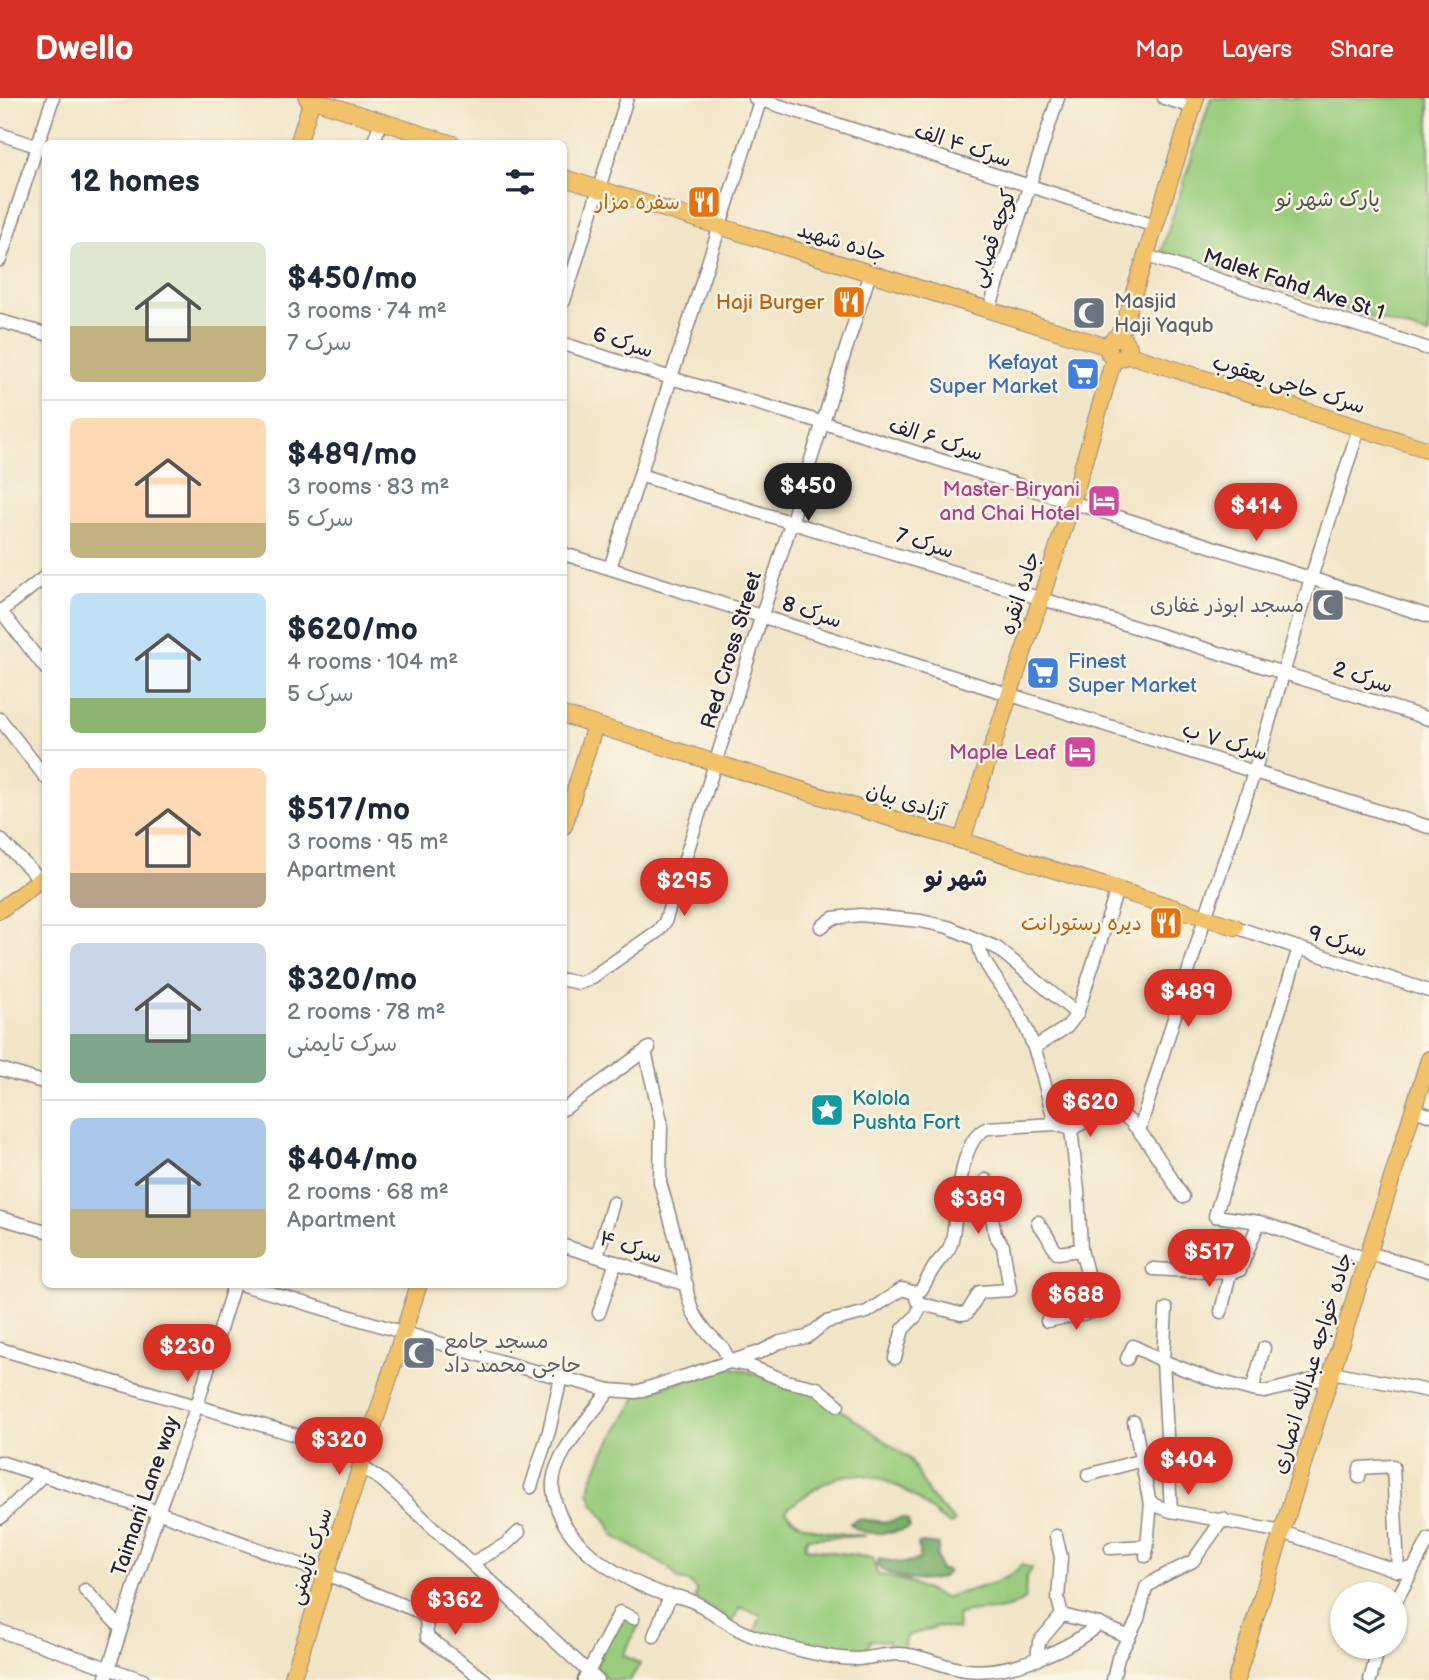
<!DOCTYPE html>
<meta charset="utf-8">
<style>
:root{--surface:#fff;--page:#f2f2f3;--text:#1f2937;--muted:#747a83;--line:#e0e1e3;--accent:#d93025}
body{margin:0;font-family:"Balsamiq Sans","Playpen Sans Arabic",sans-serif;background:var(--page);color:var(--text);height:100vh;display:flex;flex-direction:column;font-size:26px;white-space:nowrap}
*{box-sizing:border-box;margin:0}
p{font-size:23px;color:var(--muted)}
.icon{flex:none;width:38px;height:38px;fill:none;stroke:currentColor;stroke-width:2;stroke-linecap:round;stroke-linejoin:round}
.map{position:relative;flex:1;overflow:hidden}
.panel{position:absolute;left:42px;top:42px;width:525px;height:1148px;display:flex;flex-direction:column;background:var(--surface);border-radius:10px;box-shadow:0 2px 5px #0004}
.panel>*{flex:none}
.buttons{position:absolute;left:1330px;top:1484px;display:grid;gap:14px}
.buttons a{display:grid;place-items:center;width:77px;height:77px;border-radius:50%;background:var(--surface);box-shadow:0 2px 5px #0004;font-size:35px}
.price{position:absolute;translate:-50% -60px;padding:0 16px;border-radius:24px;background:var(--accent);color:#fff;font-size:23px;line-height:46px;filter:drop-shadow(0 2px 4px #0008)}
.price::after{content:'';position:absolute;left:50%;top:42px;width:21px;height:16px;margin-left:-10px;background:inherit;clip-path:polygon(0 0,100% 0,50% 100%)}
.price.current{background:#222;color:#fff}
ul{padding:0;list-style:none}
li{display:flex;align-items:center;gap:21px;height:175px;padding:0 28px}
li+li{border-top:2px solid var(--line)}
li span{display:grid;place-items:center;flex:none;width:196px;height:140px;border-radius:10px;color:#555}
li>.icon{margin-inline-start:auto}
span .icon{width:84px;height:84px;fill:#fffc;stroke-width:1}
li b{font-size:30px}
h2{display:flex;justify-content:space-between;align-items:center;height:84px;padding:0 28px;font-size:30px}
header{display:flex;align-items:center;gap:42px;box-sizing:border-box;height:98px;padding:0 35px;background:var(--accent);color:#fff}
header strong{font-size:33px}
nav{display:flex;gap:38px;margin-inline-start:auto;font-size:24px}
.map>svg:first-child{display:block}
.green{fill:#99cc7d;stroke:#5e775c;stroke-width:2}
.forest{fill:#7ab06c;stroke:#4e6954;stroke-width:2}
.lines{fill:none;stroke-linecap:round;stroke-linejoin:round}
.minor-casing{stroke:#8a8482;stroke-width:15}
.major-casing{stroke:#8a8482;stroke-width:18}
.minor{stroke:#fff;stroke-width:12}
.major{stroke:#f2c26a;stroke-width:16}
.labels{text-anchor:middle;stroke-width:5;stroke-linejoin:round;paint-order:stroke}
.street-label{font-size:21px;fill:#22223b;stroke:#fcf5e5}
.park-label{font-size:21px;fill:#46554f;stroke:#fcf5e5}
.food-label{font-size:21px;fill:#c56008;stroke:#fcf5e5;text-anchor:end}
.worship-label{font-size:21px;fill:#5b616d;stroke:#fcf5e5;text-anchor:start}
.shop-label{font-size:21px;fill:#366cbe;stroke:#fcf5e5;text-anchor:end}
.hotel-label{font-size:21px;fill:#b23c85;stroke:#fcf5e5;text-anchor:end}
.culture-label{font-size:21px;fill:#0d838f;stroke:#fcf5e5;text-anchor:start}
.neighbourhood-label{font-size:23px;font-weight:bold;fill:#22223b;stroke:#fcf5e5}
</style>
<header>
<strong>Dwello</strong>
<nav><a>Map</a><a>Layers</a><a>Share</a></nav>
</header>
<div class="map">
<svg width="1429" height="1582" viewBox="0 0 1429 1582">
<rect width="100%" height="100%" fill="#fcf5e5"/>
<filter id="ink" filterUnits="userSpaceOnUse"><feTurbulence type="fractalNoise" baseFrequency=".0143" numOctaves="2"/><feDisplacementMap in="SourceGraphic" scale="14" xChannelSelector="R" yChannelSelector="G"/><feConvolveMatrix kernelMatrix="1 2 1 2 8 2 1 2 1" color-interpolation-filters="sRGB"/></filter>
<filter id="wash" filterUnits="userSpaceOnUse"><feTurbulence type="fractalNoise" baseFrequency=".00686" numOctaves="4" result="noise"/><feDisplacementMap in="SourceGraphic" scale="28" xChannelSelector="R" yChannelSelector="G"/><feGaussianBlur stdDeviation="1.57" result="paint"/><feColorMatrix in="noise" values="0 0 0 0 0 0 0 0 0 0 0 0 0 0 0 0 0 1.4 0 .05"/><feComposite in="paint" operator="in"/></filter>
<g filter="url(#wash)">
<rect width="100%" height="100%" fill="#f1e5c8"/>
<!-- green -->
<g class="green">
<polygon points="1211,0 1429,0 1429,237 1161,154"/>
<path d="M730 1269 810 1291 840 1311 910 1361 930 1398 955 1424 951 1427C937 1421 929 1408 916 1400 860 1363 838 1372 788 1410L786 1414C804 1436 840 1435 866 1438L807 1440 805 1450 873 1460 877 1476 908 1484 944 1500C966 1492 1008 1486 1021 1467L1032 1470 1026 1480 1025 1500C1005 1519 981 1508 957 1517L958 1532 939 1528 907 1538 902 1554 887 1556 888 1543 870 1542 865 1558 754 1537 761 1517 740 1509 733 1524 695 1500 697 1493 689 1484 679 1482 669 1470 614 1438 608 1425 593 1405 589 1393 591 1383 604 1354 639 1296Z"/>
<polygon points="621,1517 640,1525 623,1557 640,1566 630,1582 608,1582 595,1569"/>
</g>
<!-- forest -->
<g class="forest">
<path d="M903 1420 908 1423 910 1429C896 1436 860 1440 850 1425L859 1421 887 1424Z"/>
<path d="M921 1445 939 1447 937 1458 940 1473 945 1472 948 1474C935 1490 889 1481 876 1467L879 1461 904 1465 920 1461 918 1447Z"/>
</g>
</g>
<g filter="url(#ink)">
<g class="lines">
<defs>
<g id="minor">
<polyline points="755,0 1155,128"/>
<polyline points="1164,0 1193,9"/>
<polyline points="0,36 45,51"/>
<polyline points="373,46 381,23"/>
<polyline points="1147,158 1429,251"/>
<polyline points="0,162 53,0"/>
<polyline points="564,203 627,0"/>
<polyline points="989,212 1058,0"/>
<polyline points="0,223 46,236"/>
<polyline points="564,246 671,280"/>
<polyline points="671,280 824,325 1429,518"/>
<path d="M640 377C902 461 1167 536 1429 621"/>
<polyline points="564,456 1429,729"/>
<polyline points="610,470 761,0"/>
<polyline points="0,512 46,571"/>
<polyline points="0,514 46,478"/>
<polyline points="0,621 46,680"/>
<polyline points="0,741 45,786"/>
<polyline points="821,829 833,820 860,817 921,823 948,829 997,850 1077,916 1117,792"/>
<polyline points="1235,829 1429,893"/>
<path d="M979 843C976 858 1003 890 1012 904 1036 941 1044 984 1055 1026"/>
<polyline points="1299,850 1215,1118 1259,1124 1367,1161"/>
<polyline points="564,882 579,885 588,882 658,833 665,824 870,175"/>
<polyline points="1035,949 1067,929 1077,916"/>
<polyline points="645,953 661,1023 660,1084 680,1156 688,1198 693,1215 706,1233 723,1250 730,1264 747,1267 786,1283 817,1290 838,1307"/>
<polyline points="0,971 46,985"/>
<polyline points="564,1011 649,950"/>
<polyline points="1413,1012 1429,1017"/>
<polyline points="1139,1033 1205,820 1255,672 1311,480 1359,330"/>
<polyline points="0,1120 46,1133"/>
<path d="M1038 1124 1039 1128C1048 1134 1049 1146 1058 1155L1081 1152"/>
<polyline points="564,1148 687,1187"/>
<polyline points="1369,1155 1429,1173"/>
<polyline points="597,1158 613,1105"/>
<polyline points="1153,1171 1230,1175 1240,1172 1259,1124"/>
<path d="M240 1186 523 1270 610 1292 636 1294 760 1254 780 1244 807 1239 826 1224 867 1214 902 1191 915 1195 921 1192C927 1183 931 1172 938 1164 943 1157 948 1155 951 1146 959 1118 956 1041 988 1030L1055 1026 1071 1031C1083 1026 1098 1014 1111 1013 1133 1011 1171 1081 1183 1099"/>
<polyline points="915,1195 917,1203 922,1206 961,1216 967,1215 980,1194 1010,1192 1003,1148 995,1137 986,1082"/>
<polyline points="1166,1211 1163,1263 1171,1413"/>
<polyline points="1221,1214 1230,1175"/>
<polyline points="599,1215 616,1164"/>
<polyline points="1047,1223 1092,1214 1096,1210 1081,1152 1078,1092 1071,1031"/>
<polyline points="0,1251 365,1357"/>
<polyline points="895,1260 903,1231 916,1218 922,1206"/>
<polyline points="1127,1261 1133,1248 1163,1263 1207,1280 1252,1292 1265,1294 1313,1282 1330,1281"/>
<polyline points="1332,1274 1429,1293"/>
<path d="M610 1292C592 1317 550 1359 553 1391 558 1446 617 1479 663 1496 669 1498 677 1498 683 1500 709 1507 728 1530 753 1538 781 1548 827 1561 857 1561 871 1560 885 1556 899 1556 921 1556 944 1570 966 1572 1008 1577 1067 1553 1099 1526"/>
<polyline points="1252,1292 1264,1250"/>
<polyline points="1134,1324 1149,1401 1154,1407 1171,1413 1282,1434 1398,1473 1413,1470"/>
<polyline points="0,1364 158,1414 326,1476 417,1513 426,1520 427,1539 485,1582"/>
<polyline points="362,1369 383,1383 597,1582"/>
<polyline points="1088,1377 1142,1362"/>
<polyline points="1359,1379 1360,1370 1393,1368 1398,1473"/>
<polyline points="531,1389 549,1333 561,1279"/>
<polyline points="0,1420 43,1377"/>
<polyline points="1056,1438 1061,1459 1058,1501 1062,1517"/>
<polyline points="1111,1450 1147,1448"/>
<polyline points="1146,1458 1151,1405"/>
<polyline points="472,1465 506,1446 519,1434"/>
<polyline points="85,1492 121,1530"/>
<polyline points="1395,1505 1429,1441"/>
<polyline points="1062,1517 1099,1526 1129,1539"/>
<polyline points="0,1533 143,1582"/>
<polyline points="654,1538 670,1498"/>
<polyline points="1037,1562 1039,1544 1062,1517"/>
<polyline points="105,1582 158,1414 197,1307 234,1186"/>
<polyline points="584,1582 620,1514 633,1520"/>
<polyline points="1113,1582 1118,1560 1138,1521 1146,1489 1159,1480 1193,1463 1223,1421"/>
<polyline points="1370,1582 1379,1549"/>
</g>
<g id="major">
<polyline points="307,0 453,46"/>
<polyline points="298,46 312,2"/>
<polyline points="564,80 1108,249"/>
<polyline points="1117,240 1123,241 1129,249 1127,256 1120,261 1114,260 1109,256 1109,246 1122,232 1196,0"/>
<polyline points="1125,258 1136,259 1429,352"/>
<polyline points="564,617 1235,829"/>
<polyline points="564,728 595,627"/>
<polyline points="962,742 1072,405 1114,260"/>
<polyline points="0,812 46,777"/>
<polyline points="292,1582 419,1186"/>
<polyline points="1236,1582 1429,961"/>
</g>
</defs>
<!-- minor casing -->
<use href="#minor" class="minor-casing"/>
<!-- major casing -->
<use href="#major" class="major-casing"/>
<!-- minor -->
<use href="#minor" class="minor"/>
<!-- major -->
<use href="#major" class="major"/>
</g>
</g>
<!-- icons -->
<defs>
<symbol id="restaurant-square" viewBox="-11 -11 22 22"><rect x="-9" y="-9" width="18" height="18" rx="4" fill="#e8710a" stroke="#fcf5e5"/><path d="M-5-6h1v4h1v-4h1v4h1v-4h1v5L-1.5 .5V6h-2V.5L-5-1ZM5-6V6H3V1.5H1.5Q1.5-4 5-6Z" fill="#fff"/></symbol>
<symbol id="mosque-square" viewBox="-11 -11 22 22"><rect x="-9" y="-9" width="18" height="18" rx="4" fill="#6b7280" stroke="#fcf5e5"/><path d="M3.5-4.9A6 6 0 1 0 3.5 4.9A5 5 0 1 1 3.5-4.9Z" fill="#fff"/></symbol>
<symbol id="supermarket-square" viewBox="-11 -11 22 22"><rect x="-9" y="-9" width="18" height="18" rx="4" fill="#3f7fe0" stroke="#fcf5e5"/><path d="M-6-5.5h2.5l.6 2H6L4.5 2H-2.5L-4.4-4H-6ZM-1.5 3.2a1.3 1.3 0 1 0 .1 0ZM3 3.2a1.3 1.3 0 1 0 .1 0Z" fill="#fff"/></symbol>
<symbol id="hotel-square" viewBox="-11 -11 22 22"><rect x="-9" y="-9" width="18" height="18" rx="4" fill="#d1479c" stroke="#fcf5e5"/><path d="M-6-4.5h1.5V1H6V5H4.5V3h-9V5H-6ZM-4 0a1.8 1.8 0 1 1 3.6 0ZM.5 0V-2.5h3Q6-2.5 6 0Z" fill="#fff"/></symbol>
<symbol id="sight-square" viewBox="-11 -11 22 22"><rect x="-9" y="-9" width="18" height="18" rx="4" fill="#0f9aa8" stroke="#fcf5e5"/><path d="M0-6L1.8-2.2L6-1.7L2.9 1.2L3.7 5.4L0 3.3L-3.7 5.4L-2.9 1.2L-6-1.7L-1.8-2.2Z" fill="#fff"/></symbol>
</defs>
<g fill-rule="evenodd">
<use href="#restaurant-square" x="685" y="85" width="38" height="38"/>
<use href="#restaurant-square" x="830" y="185" width="38" height="38"/>
<use href="#mosque-square" x="1070" y="196" width="38" height="38"/>
<use href="#supermarket-square" x="1064" y="257" width="38" height="38"/>
<use href="#hotel-square" x="1085" y="384" width="38" height="38"/>
<use href="#mosque-square" x="1309" y="488" width="38" height="38"/>
<use href="#supermarket-square" x="1024" y="556" width="38" height="38"/>
<use href="#hotel-square" x="1061" y="635" width="38" height="38"/>
<use href="#restaurant-square" x="1147" y="806" width="38" height="38"/>
<use href="#sight-square" x="808" y="993" width="38" height="38"/>
<use href="#mosque-square" x="400" y="1236" width="38" height="38"/>
</g>
<g class="labels">
<!-- street labels -->
<g class="street-label">
<text transform="translate(963 47) rotate(18)" y="7">سرک ۴ الف</text>
<text transform="translate(993 140) rotate(-71)" y="7">کوچه قصابی</text>
<text transform="translate(842 144) rotate(17)" y="7">جاده شهید</text>
<text transform="translate(1294 186) rotate(18)" y="7">Malek Fahd Ave St 1</text>
<text transform="translate(623 244) rotate(17)" y="7">سرک 6</text>
<text transform="translate(1289 286) rotate(17)" y="7">سرک حاجی یعقوب</text>
<text transform="translate(936 341) rotate(18)" y="7">سرک ۶ الف</text>
<text transform="translate(925 445) rotate(17)" y="7">سرک 7</text>
<text transform="translate(1020 495) rotate(-72)" y="7">جاده انقره</text>
<text transform="translate(812 514) rotate(18)" y="7">سرک 8</text>
<text transform="translate(731 552) rotate(-73)" y="7">Red Cross Street</text>
<text transform="translate(1363 579) rotate(18)" y="7">سرک 2</text>
<text transform="translate(1225 643) rotate(17)" y="7">سرک ۷ ب</text>
<text transform="translate(906 703) rotate(17)" y="7">آزادی بیان</text>
<text transform="translate(1338 843) rotate(18)" y="7">سرک 9</text>
<text transform="translate(631 1149) rotate(18)" y="7">سرک ۴</text>
<text transform="translate(1312 1265) rotate(-73)" y="7">جاده خواجه عبدالله انصاری</text>
<text transform="translate(145 1398) rotate(-71)" y="7">Taimani Lane way</text>
<text transform="translate(310 1458) rotate(-72)" y="7">سرک تایمنی</text>
</g>
<!-- park labels -->
<g class="park-label">
<text x="1328" y="108">پارک شهر نو</text>
</g>
<!-- food labels -->
<g class="food-label">
<text x="680" y="111">سفره مزار</text>
<text x="824" y="211">Haji Burger</text>
<text x="1142" y="832">دیره رستورانت</text>
</g>
<!-- worship labels -->
<g class="worship-label">
<text x="1114" y="210">Masjid<tspan x="1114" dy="24">Haji Yaqub</tspan></text>
<text x="1304" y="514" text-anchor="end">مسجد ابوذر غفاری</text>
<text x="444" y="1250">مسجد جامع<tspan x="444" dy="24">حاجی محمد داد</tspan></text>
</g>
<!-- shop labels -->
<g class="shop-label">
<text x="1058" y="271">Kefayat<tspan x="1058" dy="24">Super Market</tspan></text>
<text x="1068" y="570" text-anchor="start">Finest<tspan x="1068" dy="24">Super Market</tspan></text>
</g>
<!-- hotel labels -->
<g class="hotel-label">
<text x="1080" y="398">Master Biryani<tspan x="1080" dy="24">and Chai Hotel</tspan></text>
<text x="1056" y="661">Maple Leaf</text>
</g>
<!-- culture labels -->
<g class="culture-label">
<text x="852" y="1007">Kolola<tspan x="852" dy="24">Pushta Fort</tspan></text>
</g>
<!-- neighbourhood labels -->
<g class="neighbourhood-label">
<text x="956" y="788">شهر نو</text>
</g>
</g>
</svg>
<div class="buttons">
<a><svg class="icon" aria-label="layers" viewBox="0 0 24 24"><path d="M12 4l9 5-9 5-9-5zM3 14l9 5 9-5"/></svg></a>
</div>
<b class="price current" style="left:808px;top:425px">$450</b>
<b class="price" style="left:1256px;top:445px">$414</b>
<b class="price" style="left:684px;top:820px">$295</b>
<b class="price" style="left:1188px;top:931px">$489</b>
<b class="price" style="left:1090px;top:1041px">$620</b>
<b class="price" style="left:978px;top:1138px">$389</b>
<b class="price" style="left:1209px;top:1191px">$517</b>
<b class="price" style="left:1076px;top:1234px">$688</b>
<b class="price" style="left:187px;top:1286px">$230</b>
<b class="price" style="left:339px;top:1379px">$320</b>
<b class="price" style="left:1188px;top:1399px">$404</b>
<b class="price" style="left:455px;top:1539px">$362</b>
<section class="panel">
<h2>12 homes<svg class="icon" aria-label="filters" viewBox="0 0 24 24"><path d="M4 7h16M4 17h16"/><circle cx="9" cy="7" r="2"/><circle cx="15" cy="17" r="2"/></svg></h2>
<ul>
<li><span style="background:linear-gradient(#dfe7d0 60%,#c2b280 0)"><svg class="icon" aria-label="home" viewBox="0 0 24 24"><path d="M3 11l9-7 9 7M6 9v11h12V9"/></svg></span><div><b>$450/mo</b><p>3 rooms · 74 m²</p><p>سرک 7</p></div></li>
<li><span style="background:linear-gradient(#ffd9b3 75%,#c2b280 0)"><svg class="icon" aria-label="home" viewBox="0 0 24 24"><path d="M3 11l9-7 9 7M6 9v11h12V9"/></svg></span><div><b>$489/mo</b><p>3 rooms · 83 m²</p><p>سرک 5</p></div></li>
<li><span style="background:linear-gradient(#bfe0f5 75%,#8fb573 0)"><svg class="icon" aria-label="home" viewBox="0 0 24 24"><path d="M3 11l9-7 9 7M6 9v11h12V9"/></svg></span><div><b>$620/mo</b><p>4 rooms · 104 m²</p><p>سرک 5</p></div></li>
<li><span style="background:linear-gradient(#ffd9b3 75%,#b9a48a 0)"><svg class="icon" aria-label="home" viewBox="0 0 24 24"><path d="M3 11l9-7 9 7M6 9v11h12V9"/></svg></span><div><b>$517/mo</b><p>3 rooms · 95 m²</p><p>Apartment</p></div></li>
<li><span style="background:linear-gradient(#c9d6e8 65%,#7fa58c 0)"><svg class="icon" aria-label="home" viewBox="0 0 24 24"><path d="M3 11l9-7 9 7M6 9v11h12V9"/></svg></span><div><b>$320/mo</b><p>2 rooms · 78 m²</p><p>سرک تایمنی</p></div></li>
<li><span style="background:linear-gradient(#a9c7e8 65%,#c2b280 0)"><svg class="icon" aria-label="home" viewBox="0 0 24 24"><path d="M3 11l9-7 9 7M6 9v11h12V9"/></svg></span><div><b>$404/mo</b><p>2 rooms · 68 m²</p><p>Apartment</p></div></li>
</ul>
</section>
</div>
